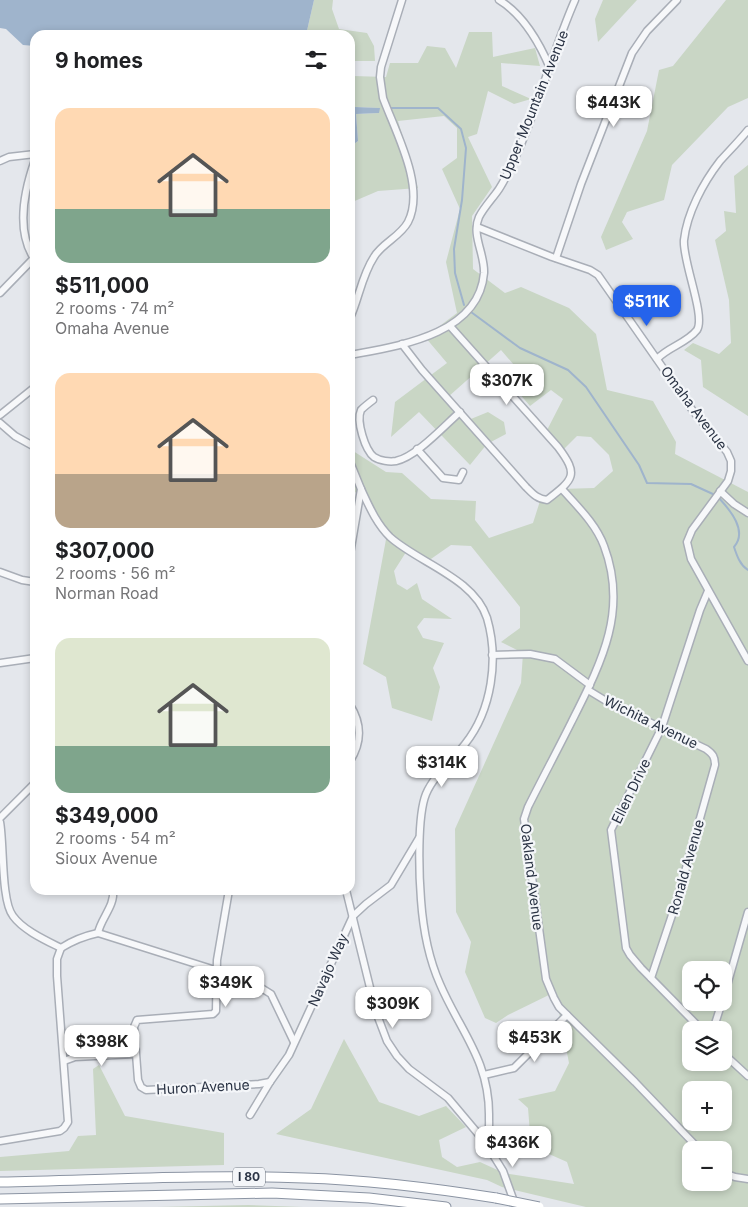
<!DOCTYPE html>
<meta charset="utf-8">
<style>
:root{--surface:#fff;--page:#f6f6f6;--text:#202124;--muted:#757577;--accent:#2563eb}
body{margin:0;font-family:Inter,sans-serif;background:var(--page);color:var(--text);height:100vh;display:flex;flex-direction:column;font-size:19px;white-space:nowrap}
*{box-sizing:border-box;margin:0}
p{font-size:16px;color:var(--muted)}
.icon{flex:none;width:28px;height:28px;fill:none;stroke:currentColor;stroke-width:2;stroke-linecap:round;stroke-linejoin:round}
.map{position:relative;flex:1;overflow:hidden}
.panel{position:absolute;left:30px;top:30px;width:325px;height:865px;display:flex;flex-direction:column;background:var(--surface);border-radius:15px;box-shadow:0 2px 8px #0003}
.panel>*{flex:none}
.tools{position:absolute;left:682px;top:961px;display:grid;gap:10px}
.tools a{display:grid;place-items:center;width:50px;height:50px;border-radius:10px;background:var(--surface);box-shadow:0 2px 8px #0003;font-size:25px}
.price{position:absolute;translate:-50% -42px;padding:0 11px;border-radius:10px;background:#fff;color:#222;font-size:16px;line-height:32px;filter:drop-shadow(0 1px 2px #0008)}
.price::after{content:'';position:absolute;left:50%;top:30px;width:15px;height:11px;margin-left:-8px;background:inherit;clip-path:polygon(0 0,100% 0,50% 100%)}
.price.active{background:var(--accent);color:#fff}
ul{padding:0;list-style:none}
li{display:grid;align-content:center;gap:10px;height:265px;padding:0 25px}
li span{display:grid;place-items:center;height:155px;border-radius:15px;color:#555}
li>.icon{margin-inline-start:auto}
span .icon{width:90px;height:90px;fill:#fffc;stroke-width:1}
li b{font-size:21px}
h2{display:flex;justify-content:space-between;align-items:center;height:60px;padding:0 25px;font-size:21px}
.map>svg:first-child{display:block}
.green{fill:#c9d6c5;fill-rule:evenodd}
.water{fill:#9fb4cc}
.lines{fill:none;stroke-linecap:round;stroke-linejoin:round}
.stream{stroke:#9fb4cc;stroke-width:2}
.minor-casing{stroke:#a9aeb7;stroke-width:9}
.highway-casing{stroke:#8b94a3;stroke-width:11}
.minor{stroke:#f7f8fa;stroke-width:6}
.highway{stroke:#fff;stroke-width:9}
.highway-bridge-casing{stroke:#8b94a3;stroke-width:11;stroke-linecap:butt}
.highway-bridge{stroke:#fff;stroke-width:9}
.labels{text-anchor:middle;stroke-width:4.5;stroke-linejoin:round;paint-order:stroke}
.shield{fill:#f4f6f9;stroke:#676e7b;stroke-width:1}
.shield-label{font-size:12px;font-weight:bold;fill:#2b3445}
.street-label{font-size:14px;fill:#2b3445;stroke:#f4f6f9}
</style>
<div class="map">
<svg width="748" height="1207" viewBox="0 0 748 1207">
<rect width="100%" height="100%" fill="#e4e7ec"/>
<!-- green -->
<g class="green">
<path d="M314 0H333L332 9 339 29 367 33 374 46 375 61H353V76L386 77 390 63H418L427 46 445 48 456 68 469 32H492L493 57 535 48 540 66 501 63 502 86 531 99 514 104 488 91 477 134 468 137 492 187 472 216 473 269 505 293 521 287 569 308 596 334 607 390 653 401 676 442 675 454 748 492V1207H586L502 1187 487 1180 276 1134 311 1109 344 1039 379 1102 419 1116 446 1106 466 1127 439 1140 442 1157 457 1167 480 1162 504 1173 574 1184 567 1162 531 1146 528 1108 518 1099 555 1091 569 1063 555 992 508 1015 496 1023 485 1018 465 972 471 942 456 912 455 829 521 683 523 653 501 642 520 628V607L471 546 451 545 428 561 408 549 394 571 397 584 407 590 417 583 422 599 452 619 424 618 417 627 423 638 444 643 433 668 440 687 432 721 392 708 386 677 363 664 387 534 362 488 350 496V449L386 472 402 473 431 499 476 501 475 520 489 538 533 523 540 501 560 489 594 488 613 471 609 455 591 437 577 436 561 452 545 434 563 399 551 390 530 406 507 379 514 365 501 350 448 397 466 421 488 412 504 422 506 434 487 444 470 465 419 412 391 437 395 402 447 363 425 337 457 313 446 262 460 209 442 169 457 158V128L444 116 398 121 418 188 378 191 350 203V147L358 141 356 114 379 113V108L355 107 354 87H350V35H306ZM691 970H724V1002H691ZM691 1030H724V1062H691ZM691 1090H724V1122H691ZM691 1150H724V1182H691Z"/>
<polygon points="603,0 637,0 598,42 595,19"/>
<polygon points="726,0 748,0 748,98 728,107 672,165 664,200 627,212 622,222 633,239 606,250 601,237 647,131 659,70 673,66"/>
<polygon points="748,165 748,416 703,387 701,360 684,350 693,343 719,354 731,343 729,300 715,240 726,231 724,211 736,213 734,176"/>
<polygon points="99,1065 125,1116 224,1133 224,1165 0,1171 0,1157 69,1151 78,1136 96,1135 93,1069"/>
<polygon points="248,1205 303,1207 157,1207"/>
</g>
<!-- water -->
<g class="water">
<polygon points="0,0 314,0 306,35 117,35 115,32 112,35 35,35 35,46 23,45 6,29 0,28"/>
<polygon points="350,87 354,87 355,107 380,108 379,113 356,114 358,141 350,147"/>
</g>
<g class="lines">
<!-- stream -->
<g class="stream">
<polyline points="391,108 438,108 461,129 466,148 462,200 454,249 455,273 464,305"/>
<polyline points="471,312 520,348 568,370 586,387 639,465 647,483 691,484 715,495"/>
<path d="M719 498C730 510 748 531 734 547 737 556 740 565 748 570"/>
</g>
<defs>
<g id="minor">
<path d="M499 0C524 15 539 42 550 68"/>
<path d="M35 160C24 191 15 231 35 260"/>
<polyline points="0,161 9,157 35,154"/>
<polyline points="477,227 552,257 590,270 598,275 693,411 727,452 731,461 731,471 728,481 692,530 687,542 691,559 748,661"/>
<polyline points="556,258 581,184 632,53 647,31 677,0"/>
<polyline points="0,293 34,258"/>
<path d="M350 318C359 298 362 275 374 257 382 243 400 237 408 222 426 187 395 131 383 98L380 77 381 67 402 0"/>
<path d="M402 344 422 370 526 487C533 494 537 499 547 500 574 479 579 475 558 447L450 326"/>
<path d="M350 355C398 346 479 335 484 273 485 254 471 235 479 217 484 207 493 198 499 189 507 177 513 162 519 149 540 100 554 48 575 0"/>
<path d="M657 359C668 347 687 343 697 330 706 316 682 260 684 240 687 213 703 183 720 161 729 151 739 141 748 130"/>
<path d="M373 400C369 403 364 407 361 410 356 421 365 450 374 457 380 461 390 462 396 461 416 457 444 426 460 412"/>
<polyline points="0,415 35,387"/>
<polyline points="0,423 15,436 35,447"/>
<polyline points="417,449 443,478 459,480 463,472"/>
<polyline points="350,462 361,489 350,554"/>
<path d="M361 489C369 506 376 523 390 537 419 563 474 578 487 618 499 659 492 710 465 744 452 761 434 775 426 794 417 816 419 875 421 900 423 928 428 957 440 984 460 1031 490 1061 489 1117 489 1126 490 1135 485 1142"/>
<path d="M562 489C577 506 596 524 604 546 629 612 600 665 571 723 557 751 542 779 528 807L524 819 546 979 554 998 559 1007 635 1082 700 1150"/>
<polyline points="720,491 734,504 748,513"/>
<polyline points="0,572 22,580 35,582"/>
<polyline points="492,655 530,654 555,659 590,685"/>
<polyline points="0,663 35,658"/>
<path d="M588 690 611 704 706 749C713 754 715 757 715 765L677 900 651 978"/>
<path d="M350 705C362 724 362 742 350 761"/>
<polyline points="0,818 35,783"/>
<path d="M0 822C4 843 1 901 13 916 23 930 45 940 61 948"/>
<polyline points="229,890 217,960 216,1011 213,1014 137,1020 134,1027 138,1080 141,1087 146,1090 259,1084 270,1082"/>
<polyline points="346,890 376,1012 387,1041 397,1056 409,1069 448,1098 485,1142 503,1171 516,1207"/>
<path d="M98 933C101 918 115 906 113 890"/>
<path d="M61 948C72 941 84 936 98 933L250 981 271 994 294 1042"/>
<polyline points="724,996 748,912"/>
<polyline points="702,1030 641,968 630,955 626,948 611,830 662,727 700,610 708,591"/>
<polyline points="713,1030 722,1002"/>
<polyline points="724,1054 748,1076"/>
<polyline points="64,1061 75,1057 135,1054"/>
<polyline points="484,1075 514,1068 567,1015"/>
<polyline points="250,1115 270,1082 289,1055 353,916 366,904 391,885 419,838"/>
<polyline points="0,1141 60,1131 64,1128 68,1122 57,976 57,959 61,948"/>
<polyline points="724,1173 735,1177 748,1179"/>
</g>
<g id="highway">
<path d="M0 1182C101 1180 203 1174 304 1178 369 1180 433 1188 496 1198"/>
<polyline points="0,1199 272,1193 369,1198 446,1207"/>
</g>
</defs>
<!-- minor casing -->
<use href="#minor" class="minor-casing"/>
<!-- highway casing -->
<use href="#highway" class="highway-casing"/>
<!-- minor -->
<use href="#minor" class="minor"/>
<!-- highway -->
<use href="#highway" class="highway"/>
<defs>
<polyline id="highway-bridge" points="496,1198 539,1207"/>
</defs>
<!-- highway-bridge casing -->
<use href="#highway-bridge" class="highway-bridge-casing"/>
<!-- highway-bridge -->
<use href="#highway-bridge" class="highway-bridge"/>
</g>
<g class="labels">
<!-- shield labels -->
<rect class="shield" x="233" y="1167.5" width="32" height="19" rx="4"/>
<g class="shield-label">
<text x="249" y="1181">I 80</text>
</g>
<!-- street labels -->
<g class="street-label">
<text transform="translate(534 105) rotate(-68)" y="5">Upper Mountain Avenue</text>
<text transform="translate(694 408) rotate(53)" y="5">Omaha Avenue</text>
<text transform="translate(651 722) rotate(26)" y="5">Wichita Avenue</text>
<text transform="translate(631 791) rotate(-64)" y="5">Ellen Drive</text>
<text transform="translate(686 867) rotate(-74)" y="5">Ronald Avenue</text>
<text transform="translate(532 877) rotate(83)" y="5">Oakland Avenue</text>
<text transform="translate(328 970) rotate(-66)" y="5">Navajo Way</text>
<text transform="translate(203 1087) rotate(-3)" y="5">Huron Avenue</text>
</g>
</g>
</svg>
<div class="tools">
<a><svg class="icon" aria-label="locate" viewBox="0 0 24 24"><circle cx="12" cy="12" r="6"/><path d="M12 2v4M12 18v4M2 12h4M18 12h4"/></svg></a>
<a><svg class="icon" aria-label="layers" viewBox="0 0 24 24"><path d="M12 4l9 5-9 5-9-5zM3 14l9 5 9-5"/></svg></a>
<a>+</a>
<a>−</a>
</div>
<b class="price" style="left:614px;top:128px">$443K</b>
<b class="price active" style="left:647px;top:327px">$511K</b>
<b class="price" style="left:507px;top:406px">$307K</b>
<b class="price" style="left:442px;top:788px">$314K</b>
<b class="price" style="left:226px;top:1008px">$349K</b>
<b class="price" style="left:393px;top:1029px">$309K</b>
<b class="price" style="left:535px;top:1063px">$453K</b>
<b class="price" style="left:102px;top:1067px">$398K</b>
<b class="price" style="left:513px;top:1168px">$436K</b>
<section class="panel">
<h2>9 homes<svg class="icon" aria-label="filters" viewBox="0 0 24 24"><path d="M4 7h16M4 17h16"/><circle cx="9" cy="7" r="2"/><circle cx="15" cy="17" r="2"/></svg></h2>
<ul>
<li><span style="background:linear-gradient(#ffd9b3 65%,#7fa58c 0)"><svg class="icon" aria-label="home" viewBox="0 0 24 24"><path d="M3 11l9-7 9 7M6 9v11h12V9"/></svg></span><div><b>$511,000</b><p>2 rooms · 74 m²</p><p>Omaha Avenue</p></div></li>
<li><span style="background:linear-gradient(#ffd9b3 65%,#b9a48a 0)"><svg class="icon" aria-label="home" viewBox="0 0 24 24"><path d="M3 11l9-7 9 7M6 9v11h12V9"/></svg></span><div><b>$307,000</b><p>2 rooms · 56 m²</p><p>Norman Road</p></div></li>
<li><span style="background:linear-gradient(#dfe7d0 70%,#7fa58c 0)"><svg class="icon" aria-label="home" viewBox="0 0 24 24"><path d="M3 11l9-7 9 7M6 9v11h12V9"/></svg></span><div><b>$349,000</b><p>2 rooms · 54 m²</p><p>Sioux Avenue</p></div></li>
</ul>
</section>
</div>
